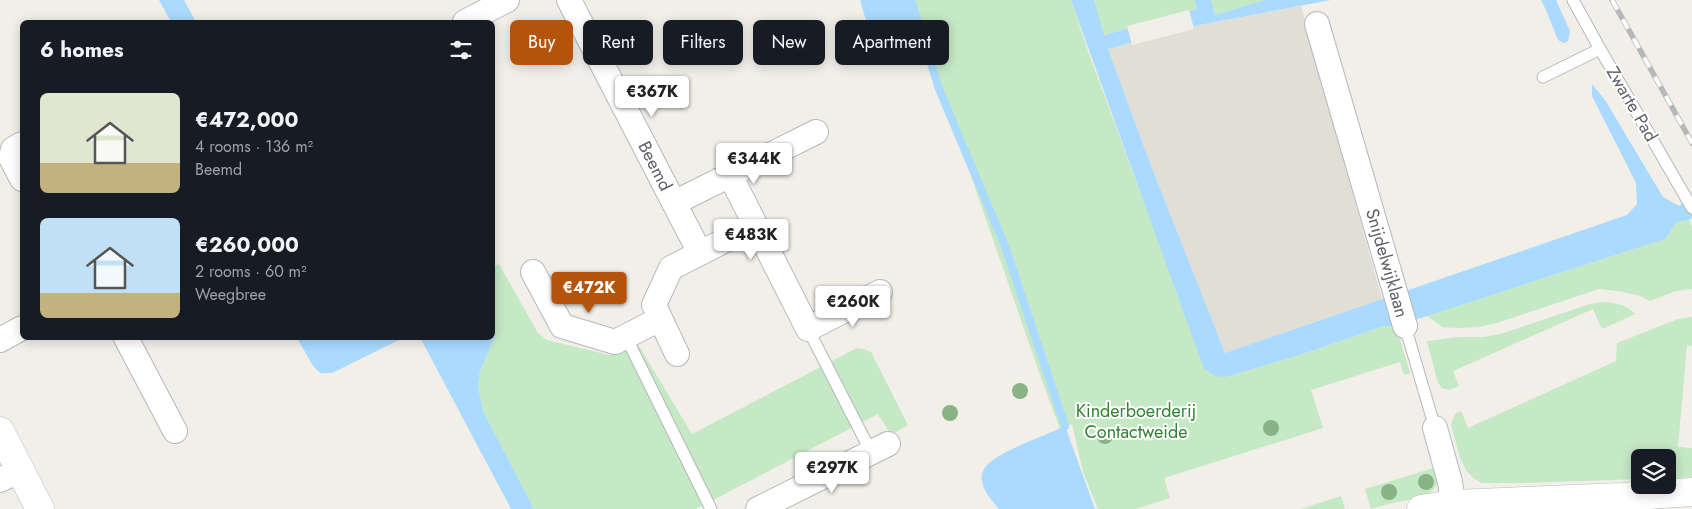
<!DOCTYPE html>
<meta charset="utf-8">
<style>
:root{--surface:#171b24;--page:#20242c;--text:#f1f3f6;--muted:#9ea1a6;--accent:#b45309}
body{margin:0;font-family:Jost,sans-serif;background:var(--page);color:var(--text);height:100vh;display:flex;flex-direction:column;font-size:19px;white-space:nowrap}
*{box-sizing:border-box;margin:0}
p{font-size:16px;color:var(--muted)}
.icon{flex:none;width:28px;height:28px;fill:none;stroke:currentColor;stroke-width:2;stroke-linecap:round;stroke-linejoin:round}
.map{position:relative;flex:1;overflow:hidden}
.details{position:absolute;left:20px;top:20px;width:475px;height:320px;display:flex;flex-direction:column;background:var(--surface);border-radius:8px;box-shadow:0 2px 12px #0003}
.details>*{flex:none}
.banner{position:absolute;left:510px;top:20px;width:475px;height:45px;display:flex;gap:10px}
.tools{position:absolute;left:1631px;top:449px;display:grid;gap:10px}
.tools a{display:grid;place-items:center;width:45px;height:45px;border-radius:8px;background:var(--surface);box-shadow:0 2px 12px #0003;font-size:25px}
.price{position:absolute;translate:-50% -42px;padding:0 11px;border-radius:5px;background:#fff;color:#222;font-size:16px;line-height:32px;filter:drop-shadow(0 1px 2px #0008)}
.price::after{content:'';position:absolute;left:50%;top:30px;width:15px;height:11px;margin-left:-8px;background:inherit;clip-path:polygon(0 0,100% 0,50% 100%)}
.price.active{background:var(--accent);color:#fff}
ul{padding:0;list-style:none}
li{display:flex;align-items:center;gap:15px;height:125px;padding:0 20px}
li span{display:grid;place-items:center;flex:none;width:140px;height:100px;border-radius:8px;color:#555}
li>.icon{margin-inline-start:auto}
span .icon{width:60px;height:60px;fill:#fffc;stroke-width:1}
li b{font-size:21px}
h2{display:flex;justify-content:space-between;align-items:center;height:60px;padding:0 20px;font-size:21px}
.tag{padding:0 18px;border-radius:8px;background:var(--surface);box-shadow:0 2px 12px #0003;font-size:18px;line-height:45px}
.tag.active{background:var(--accent);color:#fff}
.map>svg:first-child{display:block}
.education{fill:#e1ded6}
.green{fill:#c5e8c5}
.water{fill:#aadaff}
.pier{fill:#f1efe8}
.lines{fill:none;stroke-linecap:round;stroke-linejoin:round}
.stream{stroke:#aadaff;stroke-width:8}
.lane-casing{stroke:#b5b8bc;stroke-width:13}
.street-casing{stroke:#b5b8bc;stroke-width:26}
.secondary-casing{stroke:#b6babf;stroke-width:29}
.lane{stroke:#fff;stroke-width:11}
.street{stroke:#fff;stroke-width:24}
.secondary{stroke:#fff;stroke-width:28}
.rail-casing{stroke:#b6b7b8;stroke-width:5.5}
.rail{stroke:#fff;stroke-width:4;stroke-dasharray:11;stroke-linecap:butt}
.tree{fill:#89b387}
.labels{text-anchor:middle;stroke-width:4;stroke-linejoin:round;paint-order:stroke}
.street-label{font-size:18px;fill:#5f6368;stroke:#fff}
.park-label{font-size:18px;fill:#348238;stroke:#fff}
</style>
<div class="map">
<svg width="1692" height="509" viewBox="0 0 1692 509">
<rect width="100%" height="100%" fill="#f1efe8"/>
<!-- education -->
<polygon class="education" points="1301,6 1382,299 1225,353 1150,163 1108,49 1194,26"/>
<!-- green -->
<g class="green">
<polygon points="910,0 1071,0 1089,54 1139,189 1226,377 1300,355 1384,326 1396,326 1410,373 1404,375 1400,362 1311,390 1323,428 1164,478 1170,498 1136,509 1098,509 1083,472 1072,424 1060,429 1040,375"/>
<polygon points="1094,0 1195,0 1197,9 1103,35"/>
<polygon points="1211,0 1265,0 1215,15"/>
<polygon points="1689,220 1692,227 1692,289 1676,291 1650,301 1640,296 1618,291 1599,289 1497,323 1478,327 1457,328 1443,327 1427,316 1665,239 1677,222"/>
<polygon points="499,264 538,333 547,340 609,355 636,341 692,434 857,348 864,349 871,352 908,425 891,435 878,414 696,509 534,509 483,411 478,386 480,371 495,336 492,321 493,267"/>
<path d="M1600 302C1613 302 1626 304 1635 314L1602 329 1593 309 1453 371 1459 386 1449 390 1442 388 1438 383 1427 341 1459 337H1484L1504 333 1587 305Z"/>
<polygon points="1692,317 1692,346 1687,345 1678,447 1692,448 1692,477 1668,478 1668,458 1640,458 1640,479 1524,483 1482,483 1472,477 1466,470 1460,458 1451,425 1455,414 1461,411 1468,428 1616,361 1617,343 1678,319"/>
<path d="M1437 467C1443 497 1420 498 1397 502 1388 504 1380 506 1371 509L1365 489Z"/>
<polygon points="1341,496 1345,509 1301,509"/>
</g>
<!-- water -->
<g class="water">
<polygon points="159,0 184,0 196,22 171,22"/>
<polygon points="860,0 910,0 918,26 874,48"/>
<polygon points="1071,0 1094,0 1104,35 1197,9 1195,0 1211,0 1215,15 1265,0 1331,0 1194,26 1108,49 1150,163 1225,353 1627,215 1637,204 1636,183 1592,96 1592,84 1605,100 1663,197 1679,206 1692,196 1692,218 1689,220 1677,222 1665,239 1396,326 1384,326 1300,355 1226,377 1215,376 1204,369"/>
<polygon points="1541,0 1556,0 1570,31 1568,41 1564,43 1558,40 1546,10"/>
<polygon points="493,321 495,336 480,371 478,386 483,411 534,509 511,509 422,341 418,338 492,338"/>
<polygon points="297,338 403,338 332,373 320,373 313,366"/>
<path d="M1065 426 1095 509H999C991 500 977 484 983 471 990 453 1046 436 1065 426Z"/>
</g>
<!-- pier -->
<polygon class="pier" points="1189,10 1194,29 1132,45 1127,26"/>
<g class="lines">
<!-- stream -->
<polyline class="stream" points="911,0 939,89 1005,246 1065,426"/>
<defs>
<g id="lane">
<polyline points="1573,0 1600,49 1692,208"/>
<polyline points="1543,77 1600,49"/>
<polyline points="1405,326 1435,428"/>
<polyline points="808,329 871,452"/>
<polyline points="626,337 711,509"/>
</g>
<g id="street">
<polyline points="569,0 700,253"/>
<polyline points="465,22 507,0"/>
<polyline points="1317,24 1405,326"/>
<polyline points="22,144 13,149 11,158 22,179"/>
<polyline points="730,175 808,329 880,292"/>
<polyline points="674,203 816,132"/>
<polyline points="533,272 562,326 615,342 660,319"/>
<polyline points="126,338 175,431"/>
<polyline points="0,340 22,328"/>
<polyline points="677,354 654,305 671,268 755,225"/>
<polyline points="1435,428 1450,482 1453,504"/>
<polyline points="0,480 21,470"/>
<polyline points="758,509 888,444"/>
</g>
<g id="secondary">
<polyline points="0,431 40,509"/>
<polyline points="1421,509 1453,504 1621,497 1692,492"/>
</g>
</defs>
<!-- lane casing -->
<use href="#lane" class="lane-casing"/>
<!-- street casing -->
<use href="#street" class="street-casing"/>
<!-- secondary casing -->
<use href="#secondary" class="secondary-casing"/>
<!-- lane -->
<use href="#lane" class="lane"/>
<!-- street -->
<use href="#street" class="street"/>
<!-- secondary -->
<use href="#secondary" class="secondary"/>
<defs>
<polyline id="rail" points="1612,0 1692,143"/>
</defs>
<!-- rail casing -->
<use href="#rail" class="rail-casing"/>
<!-- rail -->
<use href="#rail" class="rail"/>
</g>
<!-- trees -->
<g class="tree">
<circle cx="1020" cy="391" r="8"/>
<circle cx="950" cy="413" r="8"/>
<circle cx="1271" cy="428" r="8"/>
<circle cx="1105" cy="436" r="8"/>
<circle cx="1426" cy="482" r="8"/>
<circle cx="1389" cy="492" r="8"/>
</g>
<g class="labels">
<!-- street labels -->
<g class="street-label">
<text transform="translate(1632 104) rotate(60)" y="6">Zwarte Pad</text>
<text transform="translate(655 166) rotate(63)" y="6">Beemd</text>
<text transform="translate(1387 263) rotate(74)" y="6">Snijdelwijklaan</text>
</g>
<!-- park labels -->
<g class="park-label">
<text x="1136" y="417">Kinderboerderij<tspan x="1136" dy="21">Contactweide</tspan></text>
</g>
</g>
</svg>
<div class="tools">
<a><svg class="icon" aria-label="layers" viewBox="0 0 24 24"><path d="M12 4l9 5-9 5-9-5zM3 14l9 5 9-5"/></svg></a>
</div>
<b class="price" style="left:652px;top:118px">€367K</b>
<b class="price" style="left:754px;top:185px">€344K</b>
<b class="price" style="left:751px;top:261px">€483K</b>
<b class="price active" style="left:589px;top:314px">€472K</b>
<b class="price" style="left:853px;top:328px">€260K</b>
<b class="price" style="left:832px;top:494px">€297K</b>
<div class="banner">
<a class="tag active">Buy</a>
<a class="tag">Rent</a>
<a class="tag">Filters</a>
<a class="tag">New</a>
<a class="tag">Apartment</a>
</div>
<section class="details">
<h2>6 homes<svg class="icon" aria-label="filters" viewBox="0 0 24 24"><path d="M4 7h16M4 17h16"/><circle cx="9" cy="7" r="2"/><circle cx="15" cy="17" r="2"/></svg></h2>
<ul>
<li><span style="background:linear-gradient(#dfe7d0 70%,#c2b280 0)"><svg class="icon" aria-label="home" viewBox="0 0 24 24"><path d="M3 11l9-7 9 7M6 9v11h12V9"/></svg></span><div><b>€472,000</b><p>4 rooms · 136 m²</p><p>Beemd</p></div></li>
<li><span style="background:linear-gradient(#bfe0f5 75%,#c2b280 0)"><svg class="icon" aria-label="home" viewBox="0 0 24 24"><path d="M3 11l9-7 9 7M6 9v11h12V9"/></svg></span><div><b>€260,000</b><p>2 rooms · 60 m²</p><p>Weegbree</p></div></li>
</ul>
</section>
</div>
